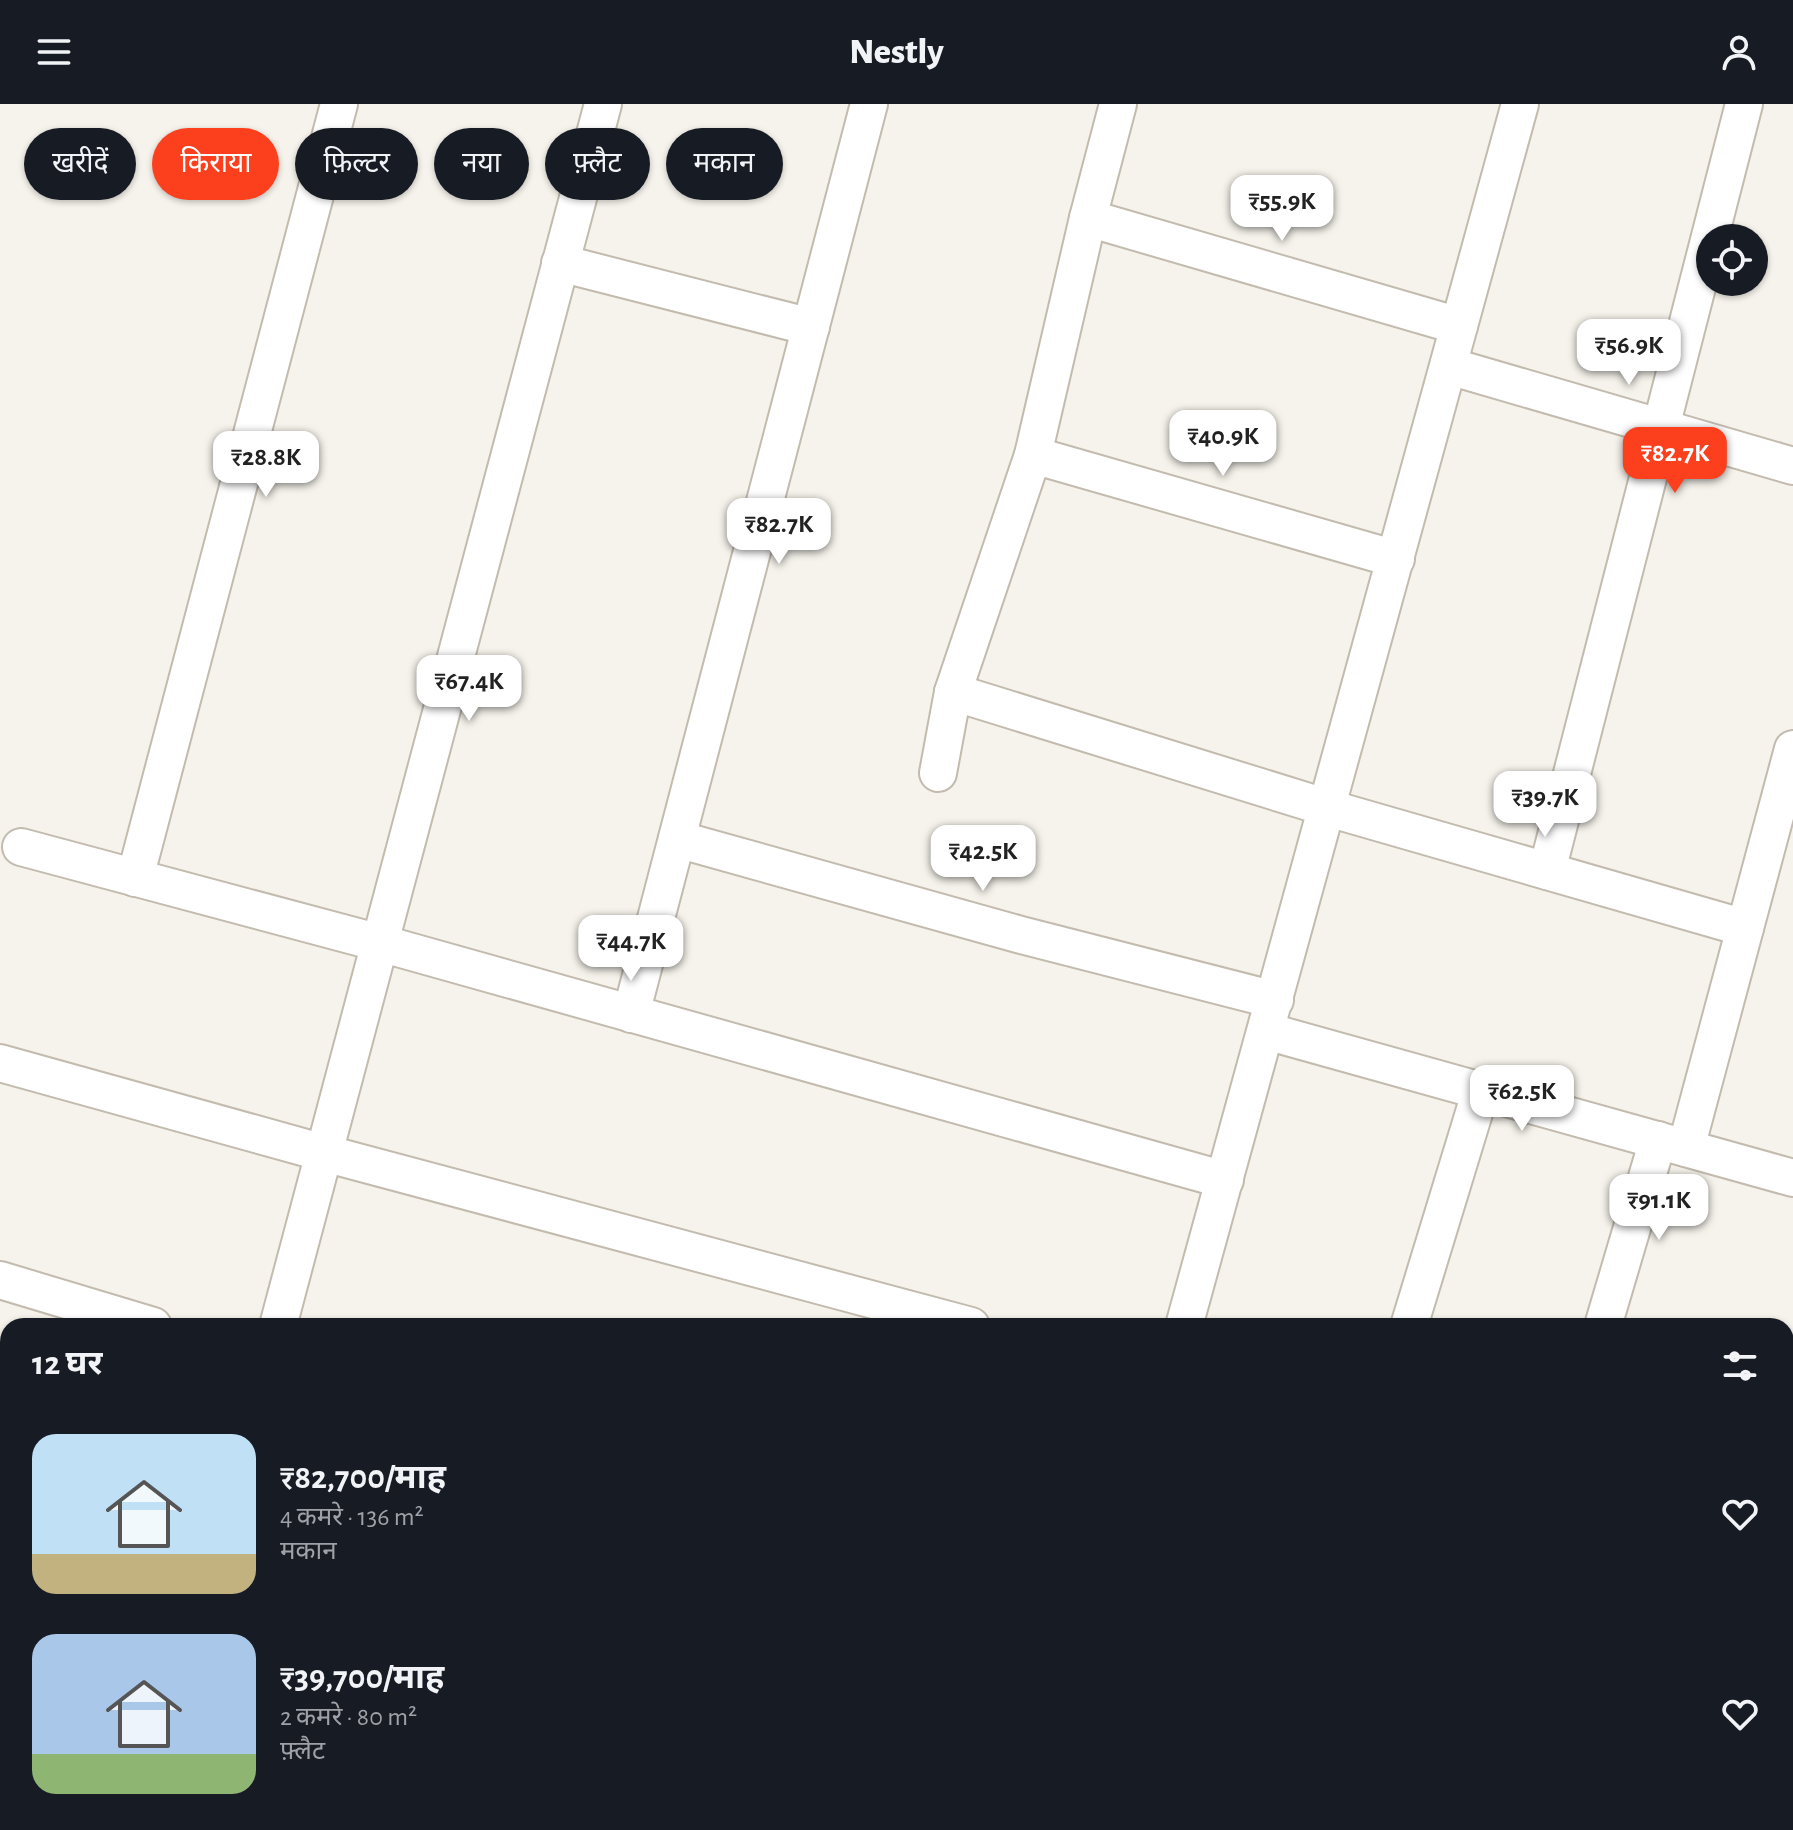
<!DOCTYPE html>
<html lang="hi">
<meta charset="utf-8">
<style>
:root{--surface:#171b24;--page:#242831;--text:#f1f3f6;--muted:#9ea1a6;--accent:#fc3f1d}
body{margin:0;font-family:"Alegreya Sans","Noto Sans Devanagari",sans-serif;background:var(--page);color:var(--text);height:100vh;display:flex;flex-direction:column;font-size:30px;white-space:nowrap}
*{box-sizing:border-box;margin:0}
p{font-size:26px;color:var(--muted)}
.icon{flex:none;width:44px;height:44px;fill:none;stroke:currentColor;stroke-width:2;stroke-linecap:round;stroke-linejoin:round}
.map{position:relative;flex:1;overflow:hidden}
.details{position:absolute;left:0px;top:1214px;width:1794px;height:512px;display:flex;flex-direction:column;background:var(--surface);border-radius:24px 24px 0 0;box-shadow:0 2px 6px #0004}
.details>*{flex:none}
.guide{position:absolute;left:24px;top:24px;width:800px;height:72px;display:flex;gap:16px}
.fabs{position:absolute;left:1696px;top:120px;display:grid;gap:16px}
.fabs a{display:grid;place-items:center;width:72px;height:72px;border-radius:50%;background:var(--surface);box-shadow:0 2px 6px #0004;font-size:40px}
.price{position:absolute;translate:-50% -68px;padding:0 18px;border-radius:16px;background:#fff;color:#222;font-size:26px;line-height:52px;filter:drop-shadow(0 2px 4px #0008)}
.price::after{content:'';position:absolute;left:50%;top:48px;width:24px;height:18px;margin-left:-12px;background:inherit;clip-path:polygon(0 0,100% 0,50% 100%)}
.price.selected{background:var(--accent);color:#fff}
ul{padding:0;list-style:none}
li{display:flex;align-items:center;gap:24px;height:200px;padding:0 32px}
li span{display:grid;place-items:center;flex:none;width:224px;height:160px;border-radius:24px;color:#555}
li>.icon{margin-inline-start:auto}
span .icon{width:96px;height:96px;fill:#fffc;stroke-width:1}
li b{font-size:34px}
h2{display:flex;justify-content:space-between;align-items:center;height:96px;padding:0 32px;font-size:34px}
.pill{padding:0 28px;border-radius:36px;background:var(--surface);box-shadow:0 2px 6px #0004;font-size:28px;line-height:72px}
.pill.selected{background:var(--accent);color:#fff}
header{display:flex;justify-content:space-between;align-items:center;height:104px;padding:0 32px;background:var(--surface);font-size:36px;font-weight:800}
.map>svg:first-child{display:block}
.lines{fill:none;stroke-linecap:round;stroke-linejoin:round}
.minor-casing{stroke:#c2bbae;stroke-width:40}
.minor{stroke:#fff;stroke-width:36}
</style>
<header><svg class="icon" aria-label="menu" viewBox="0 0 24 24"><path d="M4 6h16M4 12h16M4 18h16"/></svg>Nestly<svg class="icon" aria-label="person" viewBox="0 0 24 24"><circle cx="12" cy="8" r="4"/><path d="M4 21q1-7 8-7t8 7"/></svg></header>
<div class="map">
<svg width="1793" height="1726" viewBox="0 0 1793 1726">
<rect width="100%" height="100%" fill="#f6f3ec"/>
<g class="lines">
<defs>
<g id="minor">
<polyline points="1088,114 1459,222"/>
<polyline points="560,159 811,223"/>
<polyline points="1449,262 1793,362"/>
<polyline points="1033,351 1396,455"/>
<polyline points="953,588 1328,704 1745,824"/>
<polyline points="938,669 953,588 1033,351 1088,114 1118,0"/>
<polyline points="677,735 1021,831 1275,896"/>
<polyline points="21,743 380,839 1225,1076"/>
<polyline points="1547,767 1744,0"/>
<polyline points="135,774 339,0"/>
<polyline points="631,910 869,0"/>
<polyline points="1266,927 1793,1074"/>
<polyline points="0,959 324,1049 971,1222"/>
<polyline points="1686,1044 1793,645"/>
<polyline points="0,1176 153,1222"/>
<polyline points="278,1222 603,0"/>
<polyline points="1184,1222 1520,0"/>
<polyline points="1409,1222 1481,986"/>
<polyline points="1603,1222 1658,1036"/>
<polyline points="1786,1276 1787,1272"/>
<polyline points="0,1418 8,1420"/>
<polyline points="1786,1645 1793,1647"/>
<polyline points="144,1726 146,1718"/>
<polyline points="1049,1726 1051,1718"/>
<polyline points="1264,1726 1267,1718"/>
<polyline points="1515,1726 1517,1718"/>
<polyline points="1767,1726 1769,1718"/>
</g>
</defs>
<!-- minor casing -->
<use href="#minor" class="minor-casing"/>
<!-- minor -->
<use href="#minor" class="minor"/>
</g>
</svg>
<div class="fabs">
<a><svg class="icon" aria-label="locate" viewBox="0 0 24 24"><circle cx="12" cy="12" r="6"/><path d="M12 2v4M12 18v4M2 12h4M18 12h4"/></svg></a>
</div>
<b class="price" style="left:1282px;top:139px">₹55.9K</b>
<b class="price" style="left:1629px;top:283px">₹56.9K</b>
<b class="price" style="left:1223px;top:374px">₹40.9K</b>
<b class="price selected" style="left:1675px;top:391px">₹82.7K</b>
<b class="price" style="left:266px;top:395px">₹28.8K</b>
<b class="price" style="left:779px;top:462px">₹82.7K</b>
<b class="price" style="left:469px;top:619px">₹67.4K</b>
<b class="price" style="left:1545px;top:735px">₹39.7K</b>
<b class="price" style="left:983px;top:789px">₹42.5K</b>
<b class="price" style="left:631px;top:879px">₹44.7K</b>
<b class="price" style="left:1522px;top:1029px">₹62.5K</b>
<b class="price" style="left:1659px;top:1138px">₹91.1K</b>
<div class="guide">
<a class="pill">खरीदें</a>
<a class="pill selected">किराया</a>
<a class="pill">फ़िल्टर</a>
<a class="pill">नया</a>
<a class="pill">फ़्लैट</a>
<a class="pill">मकान</a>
</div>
<section class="details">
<h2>12 घर<svg class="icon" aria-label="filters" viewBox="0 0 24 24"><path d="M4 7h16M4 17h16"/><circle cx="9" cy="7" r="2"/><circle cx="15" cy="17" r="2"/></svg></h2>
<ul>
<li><span style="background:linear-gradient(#bfe0f5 75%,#c2b280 0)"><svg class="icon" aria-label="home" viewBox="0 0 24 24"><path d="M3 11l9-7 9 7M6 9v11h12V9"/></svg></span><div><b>₹82,700/माह</b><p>4 कमरे · 136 m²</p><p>मकान</p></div><svg class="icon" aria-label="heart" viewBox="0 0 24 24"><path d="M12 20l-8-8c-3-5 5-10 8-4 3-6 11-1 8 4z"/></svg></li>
<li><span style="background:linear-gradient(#a9c7e8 75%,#8fb573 0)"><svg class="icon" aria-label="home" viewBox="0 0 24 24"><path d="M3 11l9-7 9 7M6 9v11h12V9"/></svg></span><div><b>₹39,700/माह</b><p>2 कमरे · 80 m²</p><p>फ़्लैट</p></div><svg class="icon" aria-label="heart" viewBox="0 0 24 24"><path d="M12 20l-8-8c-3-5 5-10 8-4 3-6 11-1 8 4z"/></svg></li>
</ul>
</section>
</div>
